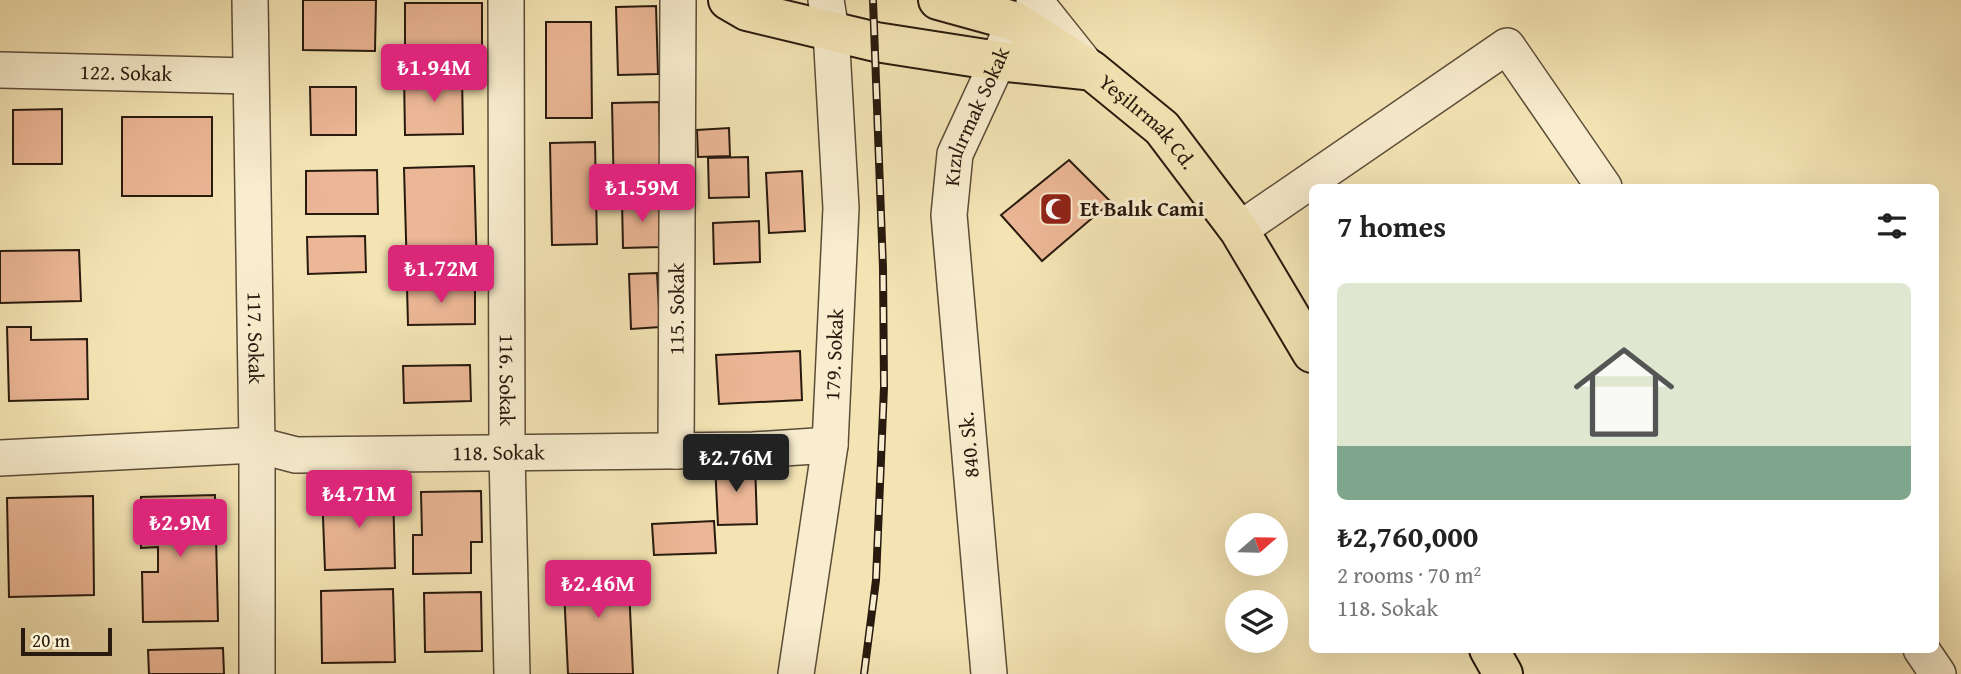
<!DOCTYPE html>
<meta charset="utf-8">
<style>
:root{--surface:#fff;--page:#f6f6f6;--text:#222;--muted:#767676;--line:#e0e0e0;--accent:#db2777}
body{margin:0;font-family:"Gentium Book Plus",serif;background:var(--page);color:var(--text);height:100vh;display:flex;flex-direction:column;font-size:26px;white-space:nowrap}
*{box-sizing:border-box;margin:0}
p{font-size:23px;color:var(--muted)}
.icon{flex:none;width:38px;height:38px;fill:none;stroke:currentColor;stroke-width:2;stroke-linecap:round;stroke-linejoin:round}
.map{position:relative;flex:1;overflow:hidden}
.panel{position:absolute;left:1309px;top:184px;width:630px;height:469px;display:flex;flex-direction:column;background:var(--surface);border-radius:10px;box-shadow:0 7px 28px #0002}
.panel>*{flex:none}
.needle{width:46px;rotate:70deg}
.buttons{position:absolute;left:1225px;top:513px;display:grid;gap:14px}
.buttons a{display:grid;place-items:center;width:63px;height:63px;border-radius:50%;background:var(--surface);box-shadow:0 7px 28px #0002;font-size:35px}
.scale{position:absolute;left:21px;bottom:18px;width:91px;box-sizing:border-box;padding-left:7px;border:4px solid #281a0e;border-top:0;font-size:19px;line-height:24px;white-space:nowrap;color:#281a0e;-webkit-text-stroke:5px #f8edce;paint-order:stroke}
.price{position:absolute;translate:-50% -60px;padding:0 16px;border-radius:7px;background:var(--accent);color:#fff;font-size:23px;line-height:46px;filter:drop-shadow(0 2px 4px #0008)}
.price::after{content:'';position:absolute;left:50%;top:42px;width:21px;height:16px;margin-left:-10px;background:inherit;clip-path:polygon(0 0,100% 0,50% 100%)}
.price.active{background:#222;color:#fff}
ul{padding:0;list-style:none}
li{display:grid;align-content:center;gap:14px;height:371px;padding:0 28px}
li+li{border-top:2px solid var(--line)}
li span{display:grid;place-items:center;height:217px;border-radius:10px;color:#555}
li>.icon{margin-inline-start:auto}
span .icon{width:126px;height:126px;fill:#fffc;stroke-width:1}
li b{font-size:30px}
h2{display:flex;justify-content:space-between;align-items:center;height:84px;padding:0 28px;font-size:30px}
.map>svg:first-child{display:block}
.building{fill:#ecb796;stroke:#281a0e;stroke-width:2}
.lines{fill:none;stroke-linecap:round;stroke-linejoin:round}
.minor-casing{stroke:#5b4c38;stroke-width:38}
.major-casing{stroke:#281a0e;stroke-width:42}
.minor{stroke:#f8edce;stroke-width:35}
.major{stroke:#f4e4b4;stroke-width:38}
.rail-casing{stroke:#281a0e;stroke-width:8}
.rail{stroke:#f8edce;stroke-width:5;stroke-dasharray:16;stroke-linecap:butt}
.labels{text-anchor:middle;stroke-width:6;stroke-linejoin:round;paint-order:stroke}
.street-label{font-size:21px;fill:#281a0e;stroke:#f8edce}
.poi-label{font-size:21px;font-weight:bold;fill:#281a0e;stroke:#f8edce;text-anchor:start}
</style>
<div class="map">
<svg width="1961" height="674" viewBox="0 0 1961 674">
<rect width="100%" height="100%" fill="#f4e4b4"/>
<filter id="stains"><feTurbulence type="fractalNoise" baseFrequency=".00286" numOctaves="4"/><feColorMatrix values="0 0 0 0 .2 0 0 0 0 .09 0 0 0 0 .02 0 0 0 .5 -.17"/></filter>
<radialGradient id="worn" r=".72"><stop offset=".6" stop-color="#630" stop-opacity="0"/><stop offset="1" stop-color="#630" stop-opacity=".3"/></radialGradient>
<!-- building -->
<g class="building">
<polygon points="303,0 376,0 375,51 303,50"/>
<rect x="405" y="3" width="77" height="58"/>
<polygon points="656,6 658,74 618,75 616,7"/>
<polygon points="546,22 591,22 592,118 546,118"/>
<polygon points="462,74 463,134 405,135 404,75"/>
<polygon points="310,87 356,87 356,135 311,135"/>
<polygon points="659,102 661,195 614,196 612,103"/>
<polygon points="62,109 62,164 13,164 13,110"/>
<rect x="122" y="117" width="90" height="79"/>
<polygon points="729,128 730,156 698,157 697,130"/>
<polygon points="595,142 597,244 552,245 550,143"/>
<polygon points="748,157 749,197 709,198 708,158"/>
<polygon points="1069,160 1111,202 1042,261 1001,215"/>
<polygon points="474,166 477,271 407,273 404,168"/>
<polygon points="377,170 378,214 306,214 306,171"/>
<polygon points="802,171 805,231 769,233 766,173"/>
<polygon points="661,199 662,247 623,248 622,200"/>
<polygon points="759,221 760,262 714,264 713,223"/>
<polygon points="365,236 366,272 308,274 307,237"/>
<polygon points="79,250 81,301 0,303 0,251"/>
<polygon points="657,273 660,327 631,329 629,274"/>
<polygon points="475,286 475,324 408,325 407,287"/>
<polygon points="7,327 31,327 31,340 87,339 88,399 9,401"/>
<polygon points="800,351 802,400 719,404 716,355"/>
<polygon points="470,365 471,401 404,403 403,366"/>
<polygon points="755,462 757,524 718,525 715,464"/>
<polygon points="393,490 395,568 325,570 322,491"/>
<polygon points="481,491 482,542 471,542 471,573 413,574 413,535 422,535 421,492"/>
<polygon points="215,495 218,621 143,622 142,572 158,572 158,547 141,548 141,497"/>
<polygon points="93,496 94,595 9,597 7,498"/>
<polygon points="714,521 716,553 654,555 652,524"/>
<polygon points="628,566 633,674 568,674 563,568"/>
<polygon points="393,589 395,662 322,663 321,591"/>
<polygon points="481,592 482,651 425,652 424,593"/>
<polygon points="223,648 224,674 149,674 148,650"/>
</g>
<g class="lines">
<defs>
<g id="minor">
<path id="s1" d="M250 0 257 445V674"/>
<path id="s2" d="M506 0 507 453 512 674"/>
<polyline points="1034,0 1082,60"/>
<path id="s3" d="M0 70 250 76"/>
<polyline points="1239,230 1507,46 1604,187"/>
<path id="s4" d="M676 451 678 0"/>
<path id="s5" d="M0 458 257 445 296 455 753 450 830 445"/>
<polyline points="1921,649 1938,674"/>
<path id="s6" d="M796 674 830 445 841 208 831 31 826 0"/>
<path id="s7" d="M989 674 949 215 955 154 998 61 1014 21"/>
</g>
<g id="major">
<polyline points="728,0 747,11 876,42 998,61 1085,70"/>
<path id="s8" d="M938 0 1014 21 1091 70 1162 128 1239 230 1312 353"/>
<polyline points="1489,649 1503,674"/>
</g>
</defs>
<!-- minor casing -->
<use href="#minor" class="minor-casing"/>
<!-- major casing -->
<use href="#major" class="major-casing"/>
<!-- minor -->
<use href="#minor" class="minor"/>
<!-- major -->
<use href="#major" class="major"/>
<defs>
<polyline id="rail" points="864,674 876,580 884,387 883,268 873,0"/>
</defs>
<!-- rail casing -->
<use href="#rail" class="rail-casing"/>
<!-- rail -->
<use href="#rail" class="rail"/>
</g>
<!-- icons -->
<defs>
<symbol id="mosque-square" viewBox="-11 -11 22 22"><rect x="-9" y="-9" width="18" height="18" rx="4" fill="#8f2418" stroke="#f8edce"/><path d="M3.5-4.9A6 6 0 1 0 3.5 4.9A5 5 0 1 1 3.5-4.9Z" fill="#fff"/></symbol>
</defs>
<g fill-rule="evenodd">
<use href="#mosque-square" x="1037" y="190" width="38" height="38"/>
</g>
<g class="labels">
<!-- street labels -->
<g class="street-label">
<text dy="7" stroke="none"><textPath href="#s3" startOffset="126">122. Sokak</textPath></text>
<text dy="7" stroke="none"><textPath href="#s7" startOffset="564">Kızılırmak Sokak</textPath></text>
<text dy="7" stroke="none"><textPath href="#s8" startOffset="247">Yeşilırmak Cd.</textPath></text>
<text dy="7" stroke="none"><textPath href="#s4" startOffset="142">115. Sokak</textPath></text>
<text dy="7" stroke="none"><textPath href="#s1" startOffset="338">117. Sokak</textPath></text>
<text dy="7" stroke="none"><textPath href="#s6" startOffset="322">179. Sokak</textPath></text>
<text dy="7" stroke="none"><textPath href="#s2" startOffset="380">116. Sokak</textPath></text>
<text transform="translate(969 445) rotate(-95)" y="7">840. Sk.</text>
<text dy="7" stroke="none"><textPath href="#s5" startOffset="500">118. Sokak</textPath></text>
</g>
<!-- poi labels -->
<g class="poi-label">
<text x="1080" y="216">Et Balık Cami</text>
</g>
</g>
<rect width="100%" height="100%" filter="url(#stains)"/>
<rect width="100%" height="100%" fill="url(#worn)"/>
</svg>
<div class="buttons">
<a><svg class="needle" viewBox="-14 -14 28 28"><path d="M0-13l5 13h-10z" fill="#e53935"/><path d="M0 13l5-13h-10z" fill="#767676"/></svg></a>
<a><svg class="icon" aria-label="layers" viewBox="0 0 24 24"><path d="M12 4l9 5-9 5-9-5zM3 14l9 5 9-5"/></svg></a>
</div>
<div class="scale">20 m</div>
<b class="price" style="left:434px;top:104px">₺1.94M</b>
<b class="price" style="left:642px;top:224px">₺1.59M</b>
<b class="price" style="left:441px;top:305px">₺1.72M</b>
<b class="price active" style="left:736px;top:494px">₺2.76M</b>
<b class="price" style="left:359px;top:530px">₺4.71M</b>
<b class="price" style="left:180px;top:559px">₺2.9M</b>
<b class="price" style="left:598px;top:620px">₺2.46M</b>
<section class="panel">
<h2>7 homes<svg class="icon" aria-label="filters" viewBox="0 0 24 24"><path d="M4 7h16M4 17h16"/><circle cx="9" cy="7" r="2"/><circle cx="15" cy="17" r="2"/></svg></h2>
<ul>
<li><span style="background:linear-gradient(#dfe7d0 75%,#7fa58c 0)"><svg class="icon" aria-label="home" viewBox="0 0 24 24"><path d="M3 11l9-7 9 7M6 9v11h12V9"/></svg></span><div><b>₺2,760,000</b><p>2 rooms · 70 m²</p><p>118. Sokak</p></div></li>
</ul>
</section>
</div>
